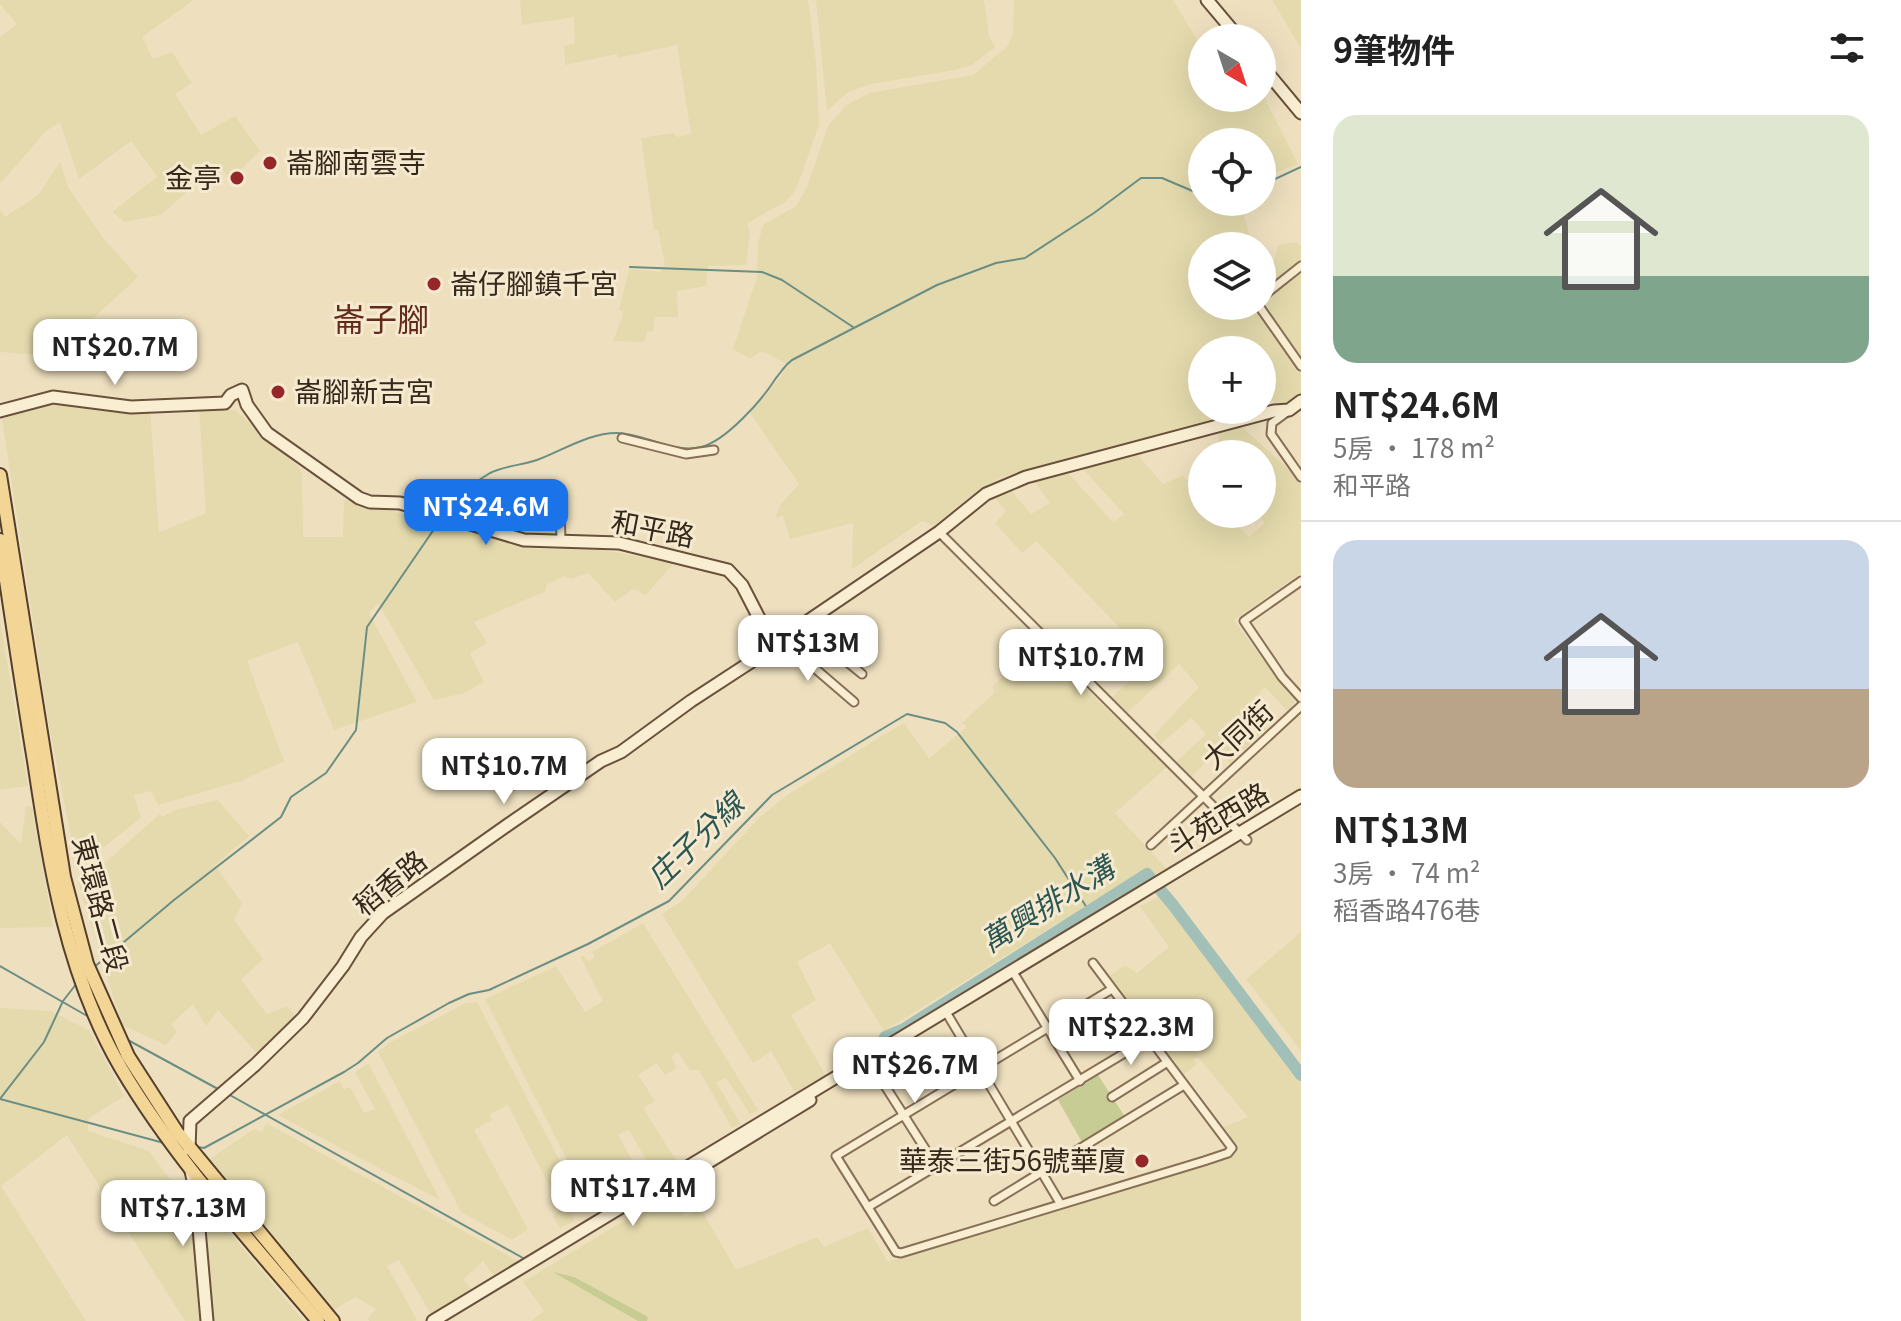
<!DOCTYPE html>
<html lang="zh-TW">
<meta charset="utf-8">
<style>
:root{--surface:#fff;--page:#f6f6f6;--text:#222;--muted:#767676;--line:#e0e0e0;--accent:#1a73e8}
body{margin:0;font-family:Georgia,"Noto Sans TC",serif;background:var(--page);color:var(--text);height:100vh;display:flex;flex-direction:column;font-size:30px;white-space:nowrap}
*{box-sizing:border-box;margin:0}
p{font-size:26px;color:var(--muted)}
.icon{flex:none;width:44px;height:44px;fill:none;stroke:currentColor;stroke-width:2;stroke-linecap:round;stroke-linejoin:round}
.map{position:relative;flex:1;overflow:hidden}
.details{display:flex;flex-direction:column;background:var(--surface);width:600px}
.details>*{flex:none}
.needle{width:52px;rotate:141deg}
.fabs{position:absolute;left:1188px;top:24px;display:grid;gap:16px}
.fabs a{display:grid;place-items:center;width:88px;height:88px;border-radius:50%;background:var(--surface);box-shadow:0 8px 32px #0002;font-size:40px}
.price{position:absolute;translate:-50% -68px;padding:0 18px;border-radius:16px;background:#fff;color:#222;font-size:26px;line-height:52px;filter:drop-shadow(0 2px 4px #0008)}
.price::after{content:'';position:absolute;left:50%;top:48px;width:24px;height:18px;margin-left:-12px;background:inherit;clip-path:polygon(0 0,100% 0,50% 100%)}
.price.active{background:var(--accent);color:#fff}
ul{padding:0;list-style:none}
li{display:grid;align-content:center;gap:16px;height:424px;padding:0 32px}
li+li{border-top:2px solid var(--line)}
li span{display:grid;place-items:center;height:248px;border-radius:24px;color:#555}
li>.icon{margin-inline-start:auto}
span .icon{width:144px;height:144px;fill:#fffc;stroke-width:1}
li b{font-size:34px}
h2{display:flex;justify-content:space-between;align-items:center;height:96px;padding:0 32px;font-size:34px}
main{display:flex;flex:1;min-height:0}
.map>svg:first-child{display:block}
.farmland{fill:#e4daad}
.green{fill:#c6cc93}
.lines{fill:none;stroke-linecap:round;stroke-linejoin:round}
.stream{stroke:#6a8e84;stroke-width:2}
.river{stroke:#a2c0b7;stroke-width:12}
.street-casing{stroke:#877057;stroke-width:11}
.secondary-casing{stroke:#69513b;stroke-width:15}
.primary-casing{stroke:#543f2c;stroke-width:16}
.street{stroke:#f9edd2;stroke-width:7}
.secondary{stroke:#f9edd2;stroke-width:11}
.primary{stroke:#f3d596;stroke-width:12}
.poi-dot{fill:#962728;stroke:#f5eacf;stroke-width:3}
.labels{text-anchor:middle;stroke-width:6;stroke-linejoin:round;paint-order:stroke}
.poi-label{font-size:28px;fill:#36291c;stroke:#f5eacf;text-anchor:start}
.street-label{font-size:28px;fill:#36291c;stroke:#f5eacf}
.water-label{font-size:30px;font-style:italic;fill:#2b5653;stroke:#f5eacf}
.quarter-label{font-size:32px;fill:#632a1b;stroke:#f5eacf}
</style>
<main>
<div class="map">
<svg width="1301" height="1321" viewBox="0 0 1301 1321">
<rect width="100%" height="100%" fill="#eee0bf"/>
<!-- farmland -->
<g class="farmland">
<polygon points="0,0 194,0 142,37 153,59 172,52 192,83 175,94 201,135 235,116 260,151 231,179 218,166 160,215 125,222 112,212 157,177 131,141 79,179 60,122 46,131 0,184 0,37 17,24 0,4"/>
<polygon points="520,0 808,0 816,62 819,124 802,174 793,194 785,202 747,223 750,232 746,265 708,266 706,286 677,291 678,317 655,317 653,331 647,332 644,342 613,341 624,312 619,310 629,269 660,272 665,265 658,230 654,230 641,138 673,133 677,137 691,134 677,45 617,58 617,54 565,65 564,45 575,44 574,17 522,25"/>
<polygon points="816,0 984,0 989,36 995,47 972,65 955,70 871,84 848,92 827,111"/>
<polygon points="1014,0 1173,0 1202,48 1202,98 1262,98 1262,93 1298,164 1262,178 1262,142 1202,142 1202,202 1241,202 1252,246 1202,246 1202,306 1262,306 1262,268 1274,262 1278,245 1296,242 1301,246 1301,394 1288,404 1262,399 1262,350 1202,350 1202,410 1250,410 1252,414 1001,477 968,498 934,526 922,521 852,569 853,523 790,539 783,516 775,518 781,504 799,484 750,413 782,375 785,363 761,351 750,359 733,349 757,277 758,243 763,225 796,206 807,187 828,126 845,106 869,93 973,75 1008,46 1013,33"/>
<polygon points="1272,0 1301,0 1301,49 1277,8"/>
<polygon points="60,162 68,187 103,238 138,277 52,356 0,352 0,210 5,217 38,195"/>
<polygon points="61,401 150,409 159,532 206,513 199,409 235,410 296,464 302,473 303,537 343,537 344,500 350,500 529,548 602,550 674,563 646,595 633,589 615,602 588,573 571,579 564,576 546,585 546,591 474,622 487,643 470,653 484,682 464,693 434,700 378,603 369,613 417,702 334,730 298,642 247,661 284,761 241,781 158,805 151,791 134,795 141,818 77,868 48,720 2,419"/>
<polygon points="1241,426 1301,481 1301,573 1234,620 1279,681 1296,699 1288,712 1265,687 1246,706 1267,728 1230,763 1218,750 1191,777 1176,762 1206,734 1191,718 1161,744 1154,735 1199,687 1179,664 1126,714 1110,699 1134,677 1102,646 1121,629 1036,541 1022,553 995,523 1006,511 993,496 1010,489 1031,514 1050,503 1034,481 1069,474 1113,522 1124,514 1082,468 1138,455 1163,484 1182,476 1188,480 1202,493 1202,514 1224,514 1249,537 1265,523 1257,514 1262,514 1262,454 1221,454 1218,450 1219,432"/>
<polygon points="0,619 28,786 0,790"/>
<polygon points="1031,636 1167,767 1115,813 1166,868 1154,876 1147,868 884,1031 830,943 797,962 816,1000 791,1015 826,1076 795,1093 771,1051 753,1063 662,914 682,901 760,817 789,794 880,737 904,723 929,759 965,728 965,724 961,724 995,692 992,687 1010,670 1003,662"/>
<polygon points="218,800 249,836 215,865 242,903 234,920 263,959 241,980 267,1014 287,1006 296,1017 257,1053 218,1010 206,1026 193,1004 171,1024 177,1032 166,1045 122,1025 78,882 90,876 160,814 162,817 175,810"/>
<polygon points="26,806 32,807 53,927 0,928 0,822 21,844"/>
<polygon points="1160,896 1301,1082 1301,1321 531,1321 544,1311 523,1282 670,1193 685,1217 701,1209 736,1270 817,1237 824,1247 868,1228 888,1262 1074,1200 1236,1154 1218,1129 1248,1117 1198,1057 1193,1059 1197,1064 1179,1078 1150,1038 1170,1021 1164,1015 1143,1027 1109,976 1126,965 1137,973 1169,947 1140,906"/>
<polygon points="643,923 758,1110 750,1114 726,1078 716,1082 741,1124 732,1128 699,1070 690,1070 678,1052 671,1057 677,1068 665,1075 656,1063 638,1075 655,1101 643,1108 679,1165 656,1177 629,1130 618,1135 645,1183 594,1213 485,999 556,966 585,1012 603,1001 580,956 584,956 588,961 595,958 592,952"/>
<polygon points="1301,932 1301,1051 1246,979"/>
<polygon points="477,1002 578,1196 568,1205 574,1221 560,1228 553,1216 561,1209 508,1105 490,1114 492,1120 474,1130 528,1229 512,1240 461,1212 378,1052 389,1043 466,1003"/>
<polygon points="0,1008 51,1011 89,1030 124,1096 88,1119 88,1131 149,1151 189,1205 202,1321 185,1321 67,1135 1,1186 86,1321 0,1321"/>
<polygon points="369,1063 373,1072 440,1200 278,1115 340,1081 344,1089 350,1087 364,1113 375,1109 355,1072"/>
<polygon points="266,1123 518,1261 493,1275 483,1261 464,1279 471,1289 431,1314 399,1260 387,1266 417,1320 415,1321 369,1321 368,1318 376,1309 355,1297 334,1310 208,1160 254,1129 262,1132"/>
<polygon points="210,1209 304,1321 211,1321 203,1220"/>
</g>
<!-- green -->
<g class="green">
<polygon points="1098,1075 1125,1117 1083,1144 1058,1100"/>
<polygon points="553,1272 574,1277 648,1317 647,1321 638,1321"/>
</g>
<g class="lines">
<!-- stream -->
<g class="stream">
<polyline points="1262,185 1301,167"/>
<polyline points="630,267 762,272 782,280 853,327"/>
<path d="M445 513C457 498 474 482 490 473 504 466 523 465 537 460 564 450 588 433 617 433 644 433 672 454 701 447 726 441 762 400 776 378 782 371 784 366 792 360L937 285 996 263 1025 258 1094 213 1141 178H1162L1202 195"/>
<polyline points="0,966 89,1017"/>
<polyline points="93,968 174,900 281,817 291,797 326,773 356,730 367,627 441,519"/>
<polyline points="77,983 63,1001 44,1042 0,1099 164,1143"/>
<polyline points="126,1039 218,1089"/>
<polyline points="228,1094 523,1258"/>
<polyline points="198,1147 204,1148 344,1072 358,1063 387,1038 449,1003 469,994 489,990 588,944 669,901 772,795 907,714 945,723 957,732 1055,858 1089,911"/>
</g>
<!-- river -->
<polyline class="river" points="885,1037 904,1029 1147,874 1173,905 1301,1075"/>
<defs>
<g id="street">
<polyline points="1262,297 1301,266"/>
<polyline points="1259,306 1301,366"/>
<polyline points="1287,412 1272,423 1271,434 1301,477"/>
<polyline points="622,438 686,454 714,450"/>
<polyline points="560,510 561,540"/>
<polyline points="939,532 1247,840"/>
<polyline points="1301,581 1244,621 1282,677 1301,698"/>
<polyline points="802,625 862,674"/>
<polyline points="783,641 854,702"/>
<polyline points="504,790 514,784 515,780 537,768 537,764 553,756"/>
<polyline points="1151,845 1301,706"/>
<polyline points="1093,963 1232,1148 1228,1153 1204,1161 901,1253 896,1252 836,1156 1112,989"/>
<polyline points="1013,972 1080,1081"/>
<polyline points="946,1012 1060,1203"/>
<polyline points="868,1059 936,1166"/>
<polyline points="1112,1097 1166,1063"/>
<polyline points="994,1201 1184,1085"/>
<polyline points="868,1207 1148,1039"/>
</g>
<g id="secondary">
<polyline points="1207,0 1239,38"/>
<polyline points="1262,66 1301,113"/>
<polyline points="0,411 53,397 131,407 225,403 231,395 242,390 247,405 267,433 359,498 370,502 400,503 524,540 619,543 728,570 742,585 774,647"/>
<polyline points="189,1149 190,1121 255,1065 303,1018 343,966 361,937 383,913 509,824 601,761 621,752 691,701 783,641 802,625 939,532 986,494 1026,477 1274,411 1289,410 1301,401"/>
<polyline points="191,1171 196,1194 207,1321"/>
<polyline points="648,1199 810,1100"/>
<polyline points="433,1321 1301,796"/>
</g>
<g id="primary">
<polyline points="0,475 64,877 87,964 128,1056 177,1132 333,1321"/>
<path d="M0 540C11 614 22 688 34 761 50 867 66 974 121 1068 176 1161 249 1239 318 1321"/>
</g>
</defs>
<!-- street casing -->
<use href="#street" class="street-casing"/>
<!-- secondary casing -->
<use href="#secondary" class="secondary-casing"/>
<!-- primary casing -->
<use href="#primary" class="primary-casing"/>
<!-- street -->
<use href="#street" class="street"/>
<!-- secondary -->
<use href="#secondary" class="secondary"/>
<!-- primary -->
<use href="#primary" class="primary"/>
</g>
<!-- markers -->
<g class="poi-dot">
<circle cx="270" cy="163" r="8"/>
<circle cx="237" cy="178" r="8"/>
<circle cx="434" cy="284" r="8"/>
<circle cx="278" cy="392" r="8"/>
<circle cx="1142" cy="1161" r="8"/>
</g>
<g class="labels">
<!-- poi labels -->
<g class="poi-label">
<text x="286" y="173">崙腳南雲寺</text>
<text x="221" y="188" text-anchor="end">金亭</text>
<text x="450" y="294">崙仔腳鎮千宮</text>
<text x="294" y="402">崙腳新吉宮</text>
<text x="1126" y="1171" text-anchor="end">華泰三街56號華廈</text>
</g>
<!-- street labels -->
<g class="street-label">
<text transform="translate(653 529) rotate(11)" y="10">和平路</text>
<text transform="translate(1238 735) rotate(-43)" y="10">大同街</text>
<text transform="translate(1218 819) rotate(-31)" y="10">斗苑西路</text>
<text transform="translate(390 883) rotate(-39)" y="10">稻香路</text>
<text transform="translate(100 904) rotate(75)" y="10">東環路二段</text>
</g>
<!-- water labels -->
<g class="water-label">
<text transform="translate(696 841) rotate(-44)" y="10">庄子分線</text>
<text transform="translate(1048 905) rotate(-32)" y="10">萬興排水溝</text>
</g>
<!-- quarter labels -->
<g class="quarter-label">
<text x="381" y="331">崙子腳</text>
</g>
</g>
</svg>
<div class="fabs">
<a><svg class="needle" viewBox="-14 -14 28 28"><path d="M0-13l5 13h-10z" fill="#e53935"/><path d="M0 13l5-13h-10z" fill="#767676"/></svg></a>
<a><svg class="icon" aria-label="locate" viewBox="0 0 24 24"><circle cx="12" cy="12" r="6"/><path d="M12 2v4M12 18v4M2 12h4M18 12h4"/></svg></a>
<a><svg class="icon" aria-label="layers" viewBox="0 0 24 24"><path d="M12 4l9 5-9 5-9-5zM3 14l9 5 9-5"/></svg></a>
<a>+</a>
<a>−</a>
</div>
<b class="price" style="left:115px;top:387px">NT$20.7M</b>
<b class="price active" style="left:486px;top:547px">NT$24.6M</b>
<b class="price" style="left:808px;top:683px">NT$13M</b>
<b class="price" style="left:1081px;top:697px">NT$10.7M</b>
<b class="price" style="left:504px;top:806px">NT$10.7M</b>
<b class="price" style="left:1131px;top:1067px">NT$22.3M</b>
<b class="price" style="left:915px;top:1105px">NT$26.7M</b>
<b class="price" style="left:633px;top:1228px">NT$17.4M</b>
<b class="price" style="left:183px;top:1248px">NT$7.13M</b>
</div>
<section class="details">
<h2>9筆物件<svg class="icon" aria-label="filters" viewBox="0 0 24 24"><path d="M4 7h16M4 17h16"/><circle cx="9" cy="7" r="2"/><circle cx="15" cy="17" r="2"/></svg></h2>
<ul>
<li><span style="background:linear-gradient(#dfe7d0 65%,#7fa58c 0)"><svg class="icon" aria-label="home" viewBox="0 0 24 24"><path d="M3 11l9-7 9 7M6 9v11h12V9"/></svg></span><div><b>NT$24.6M</b><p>5房 · 178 m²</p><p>和平路</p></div></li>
<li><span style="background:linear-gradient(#c9d6e8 60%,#b9a48a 0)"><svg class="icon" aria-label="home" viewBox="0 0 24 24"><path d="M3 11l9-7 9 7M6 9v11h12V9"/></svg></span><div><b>NT$13M</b><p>3房 · 74 m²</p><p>稻香路476巷</p></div></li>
</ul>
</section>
</main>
